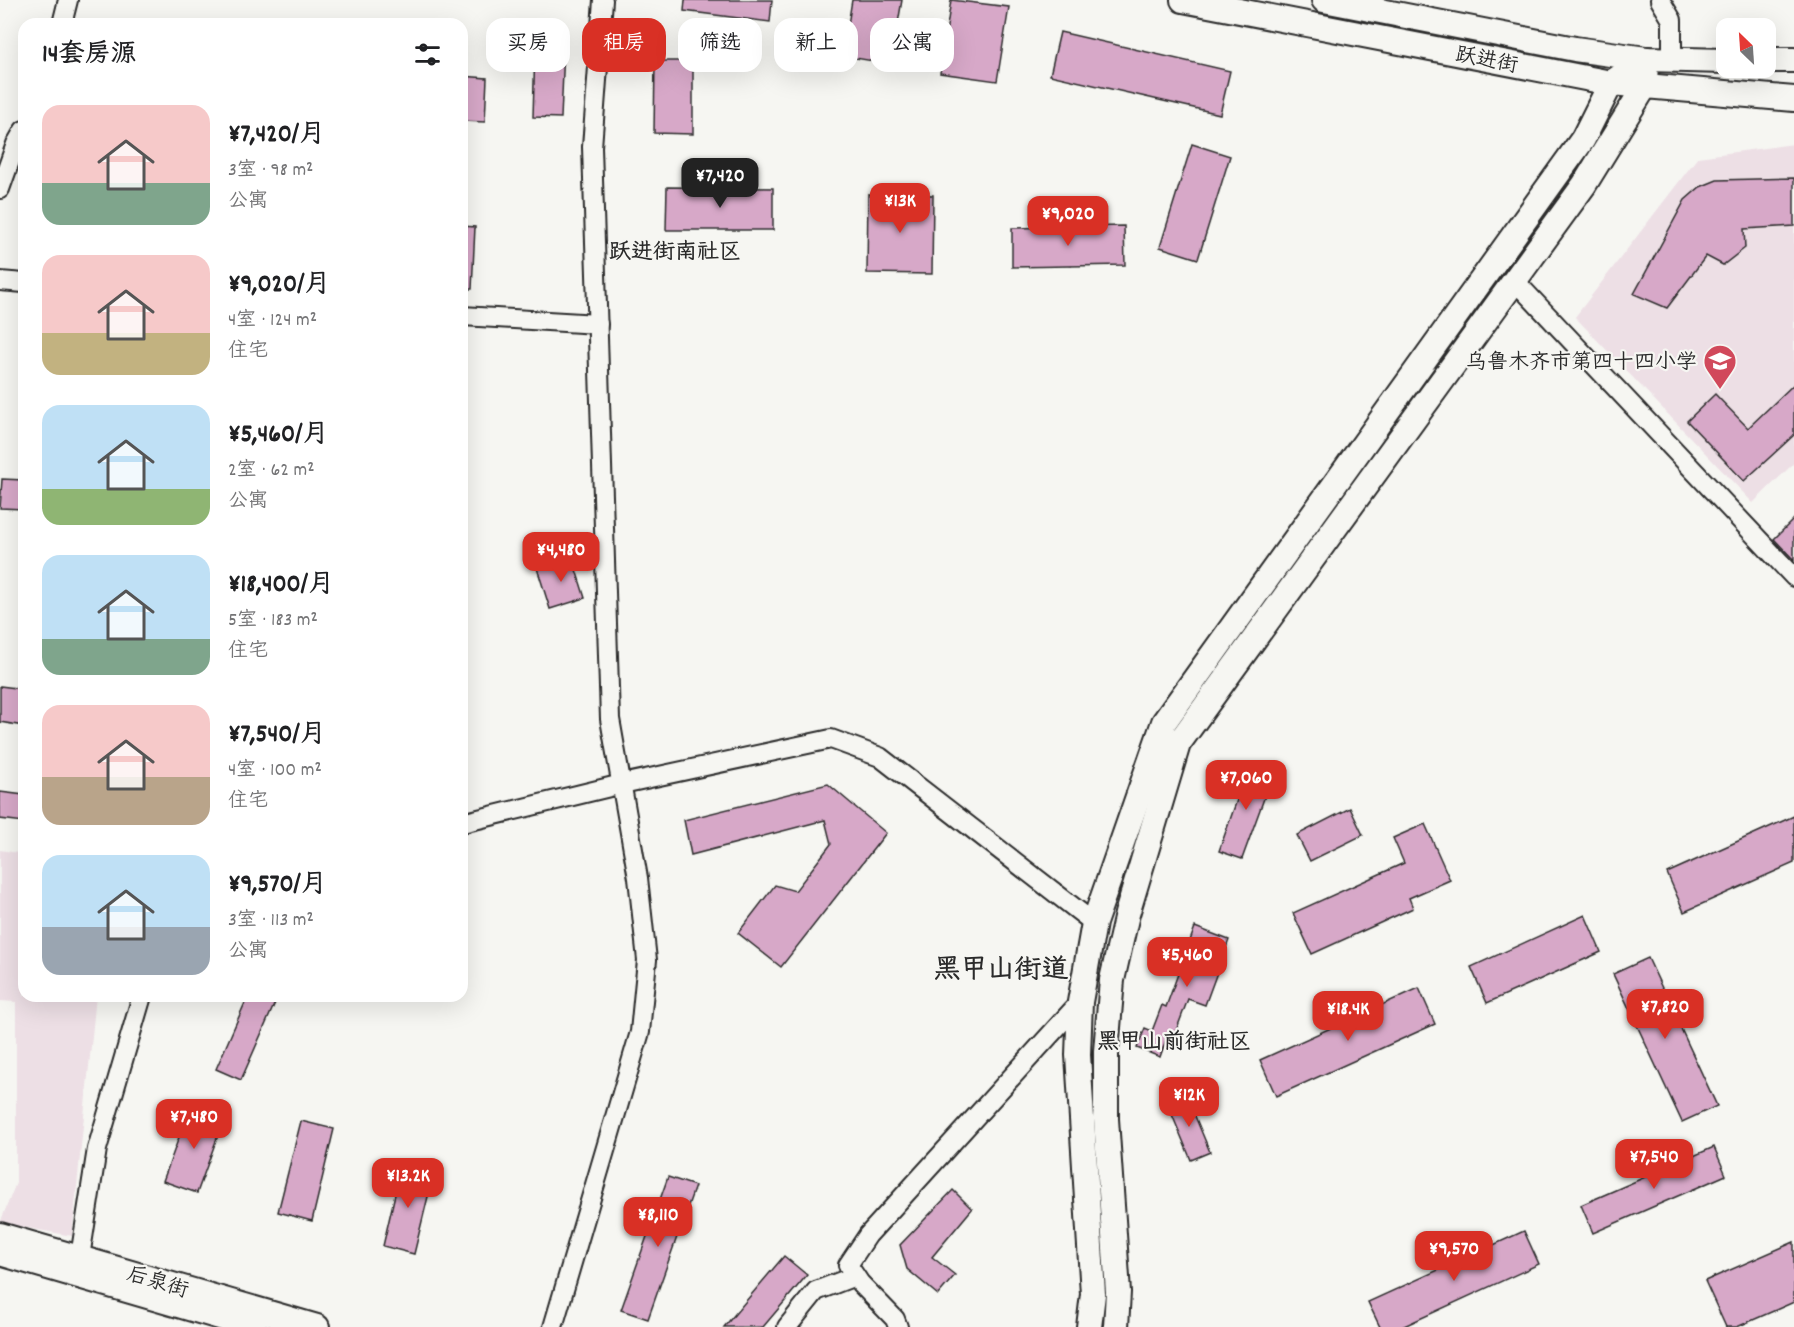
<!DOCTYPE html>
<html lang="zh">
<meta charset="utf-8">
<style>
:root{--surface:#fff;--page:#f6f6f6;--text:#202124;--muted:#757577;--accent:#d93025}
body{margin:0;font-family:Dekko,"LXGW WenKai TC",sans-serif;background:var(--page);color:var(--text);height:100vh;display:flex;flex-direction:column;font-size:22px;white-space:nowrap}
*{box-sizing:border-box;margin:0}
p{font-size:20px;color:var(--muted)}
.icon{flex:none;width:33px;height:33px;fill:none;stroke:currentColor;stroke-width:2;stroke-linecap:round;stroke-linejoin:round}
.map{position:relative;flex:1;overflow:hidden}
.sheet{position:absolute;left:18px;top:18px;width:450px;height:984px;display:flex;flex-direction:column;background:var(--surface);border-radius:18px;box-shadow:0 6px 24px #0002}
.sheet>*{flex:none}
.banner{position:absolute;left:486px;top:18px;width:570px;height:54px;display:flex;gap:12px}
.needle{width:39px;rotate:335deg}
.buttons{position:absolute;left:1716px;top:18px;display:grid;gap:12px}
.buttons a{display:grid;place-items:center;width:60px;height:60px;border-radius:12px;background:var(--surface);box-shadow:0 6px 24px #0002;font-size:30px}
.price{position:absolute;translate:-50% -51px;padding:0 14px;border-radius:12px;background:var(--accent);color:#fff;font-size:20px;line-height:39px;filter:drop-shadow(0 2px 3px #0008)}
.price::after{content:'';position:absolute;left:50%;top:36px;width:18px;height:14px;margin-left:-9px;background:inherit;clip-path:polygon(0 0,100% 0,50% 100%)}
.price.on{background:#222;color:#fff}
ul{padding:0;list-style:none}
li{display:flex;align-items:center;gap:18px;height:150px;padding:0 24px}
li span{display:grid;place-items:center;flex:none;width:168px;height:120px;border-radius:18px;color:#555}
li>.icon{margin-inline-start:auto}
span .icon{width:72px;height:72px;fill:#fffc;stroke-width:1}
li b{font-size:26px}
h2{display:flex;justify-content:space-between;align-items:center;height:72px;padding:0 24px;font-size:26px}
.tag{padding:0 21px;border-radius:18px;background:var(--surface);box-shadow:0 6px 24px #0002;font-size:21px;line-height:54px}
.tag.on{background:var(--accent);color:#fff}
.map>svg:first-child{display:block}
.built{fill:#eddfe5}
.building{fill:#d7a8c8;stroke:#2b2b2b;stroke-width:1.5}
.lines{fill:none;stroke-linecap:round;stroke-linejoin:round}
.street-casing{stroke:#2b2b2b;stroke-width:22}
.secondary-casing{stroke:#2b2b2b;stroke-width:28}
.street{stroke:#f6f6f2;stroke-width:18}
.secondary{stroke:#f6f6f2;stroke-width:24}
.labels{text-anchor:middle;stroke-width:4.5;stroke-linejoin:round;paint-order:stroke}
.street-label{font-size:21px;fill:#2b2b2b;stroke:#f6f6f2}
.poi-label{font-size:21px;fill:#2b2b2b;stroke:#f6f6f2;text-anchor:end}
.neighbourhood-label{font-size:22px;font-weight:bold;fill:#2b2b2b;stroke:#f6f6f2}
.district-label{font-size:27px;font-weight:bold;fill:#2b2b2b;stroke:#f6f6f2}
</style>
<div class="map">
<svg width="1794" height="1327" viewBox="0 0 1794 1327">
<rect width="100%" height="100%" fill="#f6f6f2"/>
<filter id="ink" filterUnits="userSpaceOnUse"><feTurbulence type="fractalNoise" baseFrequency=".0167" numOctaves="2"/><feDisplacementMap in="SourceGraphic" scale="12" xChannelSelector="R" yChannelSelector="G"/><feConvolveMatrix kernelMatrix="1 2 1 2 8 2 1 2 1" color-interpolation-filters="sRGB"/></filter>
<g filter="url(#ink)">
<!-- built -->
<g class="built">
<polygon points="1794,144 1794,463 1753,503 1575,317 1698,157"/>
<polygon points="0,850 24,854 24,996 96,996 72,1236 0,1223 16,1183 16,1002 0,1001"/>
</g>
<!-- building -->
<g class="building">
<polygon points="685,0 772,0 770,22 684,11"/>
<polygon points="852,0 902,0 891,64 843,56"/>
<polygon points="951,0 1009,7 997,81 940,73"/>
<polygon points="1060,32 1230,71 1220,114 1050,75"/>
<polygon points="535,48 564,49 561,118 533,117"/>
<polygon points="655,61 693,61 693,134 654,133"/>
<polygon points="462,76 487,78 485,122 462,121"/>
<polygon points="1192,144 1230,156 1198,259 1160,247"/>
<polygon points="1794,178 1794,226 1744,229 1745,248 1723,265 1706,256 1667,308 1634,294 1685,200 1700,187 1717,180"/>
<polygon points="667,187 773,188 773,230 666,230"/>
<polygon points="868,194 933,195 932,274 867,273"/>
<polygon points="462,226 475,227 472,289 462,289"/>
<polygon points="1124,226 1125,265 1012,267 1012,228"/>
<polygon points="1794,384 1794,435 1744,481 1687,421 1715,394 1748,428"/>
<polygon points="2,479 24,480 24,509 0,508"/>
<polygon points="1794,519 1794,560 1774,539"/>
<polygon points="572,557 585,598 550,609 537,568"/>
<polygon points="0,686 24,689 24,726 0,722"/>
<polygon points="1250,763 1274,771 1242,859 1219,851"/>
<polygon points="828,784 886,833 781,967 738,933 775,885 795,891 831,844 825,820 691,855 684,820"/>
<polygon points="0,792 24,795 24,822 0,819"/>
<polygon points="1350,808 1363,835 1310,861 1297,835"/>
<polygon points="1794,816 1794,863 1684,912 1667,873"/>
<polygon points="1425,824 1450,880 1409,898 1413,908 1312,954 1293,913 1404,863 1393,838"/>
<polygon points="1585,915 1601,952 1487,1003 1471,967"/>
<polygon points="1195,927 1229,940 1205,1005 1188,999 1173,1039 1167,1037 1160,1057 1137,1048 1145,1028 1152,1031 1162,1005 1166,1007"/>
<polygon points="1648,958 1717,1106 1682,1122 1613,974"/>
<polygon points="1419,988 1435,1024 1276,1096 1260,1060"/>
<polygon points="248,996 278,996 241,1080 216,1069"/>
<polygon points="1187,1097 1210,1152 1191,1160 1168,1105"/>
<polygon points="190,1107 224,1119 197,1193 163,1181"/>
<polygon points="301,1121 334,1129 312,1221 278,1212"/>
<polygon points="1714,1147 1726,1175 1593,1233 1581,1205"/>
<polygon points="402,1164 434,1172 414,1254 383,1246"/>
<polygon points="668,1177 695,1186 648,1319 621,1310"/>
<polygon points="953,1190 972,1209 932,1257 955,1275 938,1295 907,1269 900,1245"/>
<polygon points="1524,1231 1539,1264 1402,1327 1380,1327 1368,1302"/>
<polygon points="1794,1242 1794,1302 1737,1327 1726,1327 1705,1281"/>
<polygon points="784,1256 807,1275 763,1327 724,1327"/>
</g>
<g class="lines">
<defs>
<g id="street">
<polyline points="1660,0 1672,20 1672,60"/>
<polyline points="62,24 68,0"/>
<polyline points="0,189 16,144 24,130"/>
<polyline points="0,281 24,283"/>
<polyline points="1515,281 1794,577"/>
<polyline points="462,316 598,324"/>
<polyline points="462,823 622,784 831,739 880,757 1094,923"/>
<polyline points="80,1257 97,1149 142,996"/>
<polyline points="553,1327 640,1032 647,960 638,878 610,719 592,147 603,0"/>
<polyline points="787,1327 816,1291 855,1276"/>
<polyline points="898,1327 895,1319 860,1283 848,1265 868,1235 1080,1002"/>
</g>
<g id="secondary">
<polyline points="1183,0 1611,83 1794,99"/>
<polyline points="1324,0 1575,49 1646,59 1726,61"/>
<polyline points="1766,60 1794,60"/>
<polyline points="0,1235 317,1327"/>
<polyline points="0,1253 254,1327"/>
<polyline points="1089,1327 1093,1294 1078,1055 1080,1002 1094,923 1164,722 1583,139 1611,83 1646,59"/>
<polyline points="1116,1327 1118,1292 1106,1119 1106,1051 1112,980 1127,914 1178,744 1584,185 1645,86 1646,59"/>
</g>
</defs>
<!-- street casing -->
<use href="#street" class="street-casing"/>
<!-- secondary casing -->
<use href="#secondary" class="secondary-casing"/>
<!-- street -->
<use href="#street" class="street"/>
<!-- secondary -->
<use href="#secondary" class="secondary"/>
</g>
</g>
<!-- icons -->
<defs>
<symbol id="school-pin" viewBox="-11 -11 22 30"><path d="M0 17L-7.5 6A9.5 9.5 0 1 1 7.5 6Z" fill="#d1495b" stroke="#f6f6f2"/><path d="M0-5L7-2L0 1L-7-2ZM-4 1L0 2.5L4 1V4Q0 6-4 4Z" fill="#fff"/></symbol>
</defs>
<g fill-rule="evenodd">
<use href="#school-pin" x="1701" y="342" width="38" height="52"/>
</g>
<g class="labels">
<!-- street labels -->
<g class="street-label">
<text transform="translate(1487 59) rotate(11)" y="7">跃进街</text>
<text transform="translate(158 1281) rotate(17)" y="7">后泉街</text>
</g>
<!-- poi labels -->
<g class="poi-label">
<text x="1697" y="368">乌鲁木齐市第四十四小学</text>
</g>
<!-- neighbourhood labels -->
<g class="neighbourhood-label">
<text x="675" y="258">跃进街南社区</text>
<text x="1174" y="1048">黑甲山前街社区</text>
</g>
<!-- district labels -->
<g class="district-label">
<text x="1001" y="977">黑甲山街道</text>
</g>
</g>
</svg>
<div class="buttons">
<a><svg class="needle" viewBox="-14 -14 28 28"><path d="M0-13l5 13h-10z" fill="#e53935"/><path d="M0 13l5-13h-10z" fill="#757577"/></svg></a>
</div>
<b class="price on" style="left:720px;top:209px">¥7,420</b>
<b class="price" style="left:900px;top:234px">¥13K</b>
<b class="price" style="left:1068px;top:247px">¥9,020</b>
<b class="price" style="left:561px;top:583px">¥4,480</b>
<b class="price" style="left:1246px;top:811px">¥7,060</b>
<b class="price" style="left:1187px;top:988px">¥5,460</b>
<b class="price" style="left:1665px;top:1040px">¥7,820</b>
<b class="price" style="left:1348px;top:1042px">¥18.4K</b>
<b class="price" style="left:1189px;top:1128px">¥12K</b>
<b class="price" style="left:194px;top:1150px">¥7,480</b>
<b class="price" style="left:1654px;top:1190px">¥7,540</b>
<b class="price" style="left:408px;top:1209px">¥13.2K</b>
<b class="price" style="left:658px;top:1248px">¥8,110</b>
<b class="price" style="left:1454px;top:1282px">¥9,570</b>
<div class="banner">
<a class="tag">买房</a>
<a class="tag on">租房</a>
<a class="tag">筛选</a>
<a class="tag">新上</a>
<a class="tag">公寓</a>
</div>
<section class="sheet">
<h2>14套房源<svg class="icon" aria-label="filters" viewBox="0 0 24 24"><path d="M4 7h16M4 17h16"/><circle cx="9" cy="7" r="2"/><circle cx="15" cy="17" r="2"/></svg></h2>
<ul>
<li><span style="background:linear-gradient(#f6c9c9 65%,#7fa58c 0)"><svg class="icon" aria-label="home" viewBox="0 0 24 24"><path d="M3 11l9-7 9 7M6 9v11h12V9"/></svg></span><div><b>¥7,420/月</b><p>3室 · 98 m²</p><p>公寓</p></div></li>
<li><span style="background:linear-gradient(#f6c9c9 65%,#c2b280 0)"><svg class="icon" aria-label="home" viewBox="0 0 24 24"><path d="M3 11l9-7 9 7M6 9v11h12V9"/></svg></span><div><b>¥9,020/月</b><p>4室 · 124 m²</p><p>住宅</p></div></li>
<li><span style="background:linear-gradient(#bfe0f5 70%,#8fb573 0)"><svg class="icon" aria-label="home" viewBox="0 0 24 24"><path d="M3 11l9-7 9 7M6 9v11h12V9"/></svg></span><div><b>¥5,460/月</b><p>2室 · 62 m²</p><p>公寓</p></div></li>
<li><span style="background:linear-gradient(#bfe0f5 70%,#7fa58c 0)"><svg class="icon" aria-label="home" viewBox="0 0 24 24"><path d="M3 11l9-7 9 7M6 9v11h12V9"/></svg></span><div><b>¥18,400/月</b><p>5室 · 183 m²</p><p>住宅</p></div></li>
<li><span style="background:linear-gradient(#f6c9c9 60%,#b9a48a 0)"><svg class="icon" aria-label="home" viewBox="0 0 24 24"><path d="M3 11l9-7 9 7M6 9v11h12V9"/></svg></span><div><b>¥7,540/月</b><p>4室 · 100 m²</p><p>住宅</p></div></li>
<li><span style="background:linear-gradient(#bfe0f5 60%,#9aa5b1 0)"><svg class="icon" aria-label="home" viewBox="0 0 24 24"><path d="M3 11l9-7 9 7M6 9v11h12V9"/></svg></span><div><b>¥9,570/月</b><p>3室 · 113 m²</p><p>公寓</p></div></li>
</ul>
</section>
</div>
